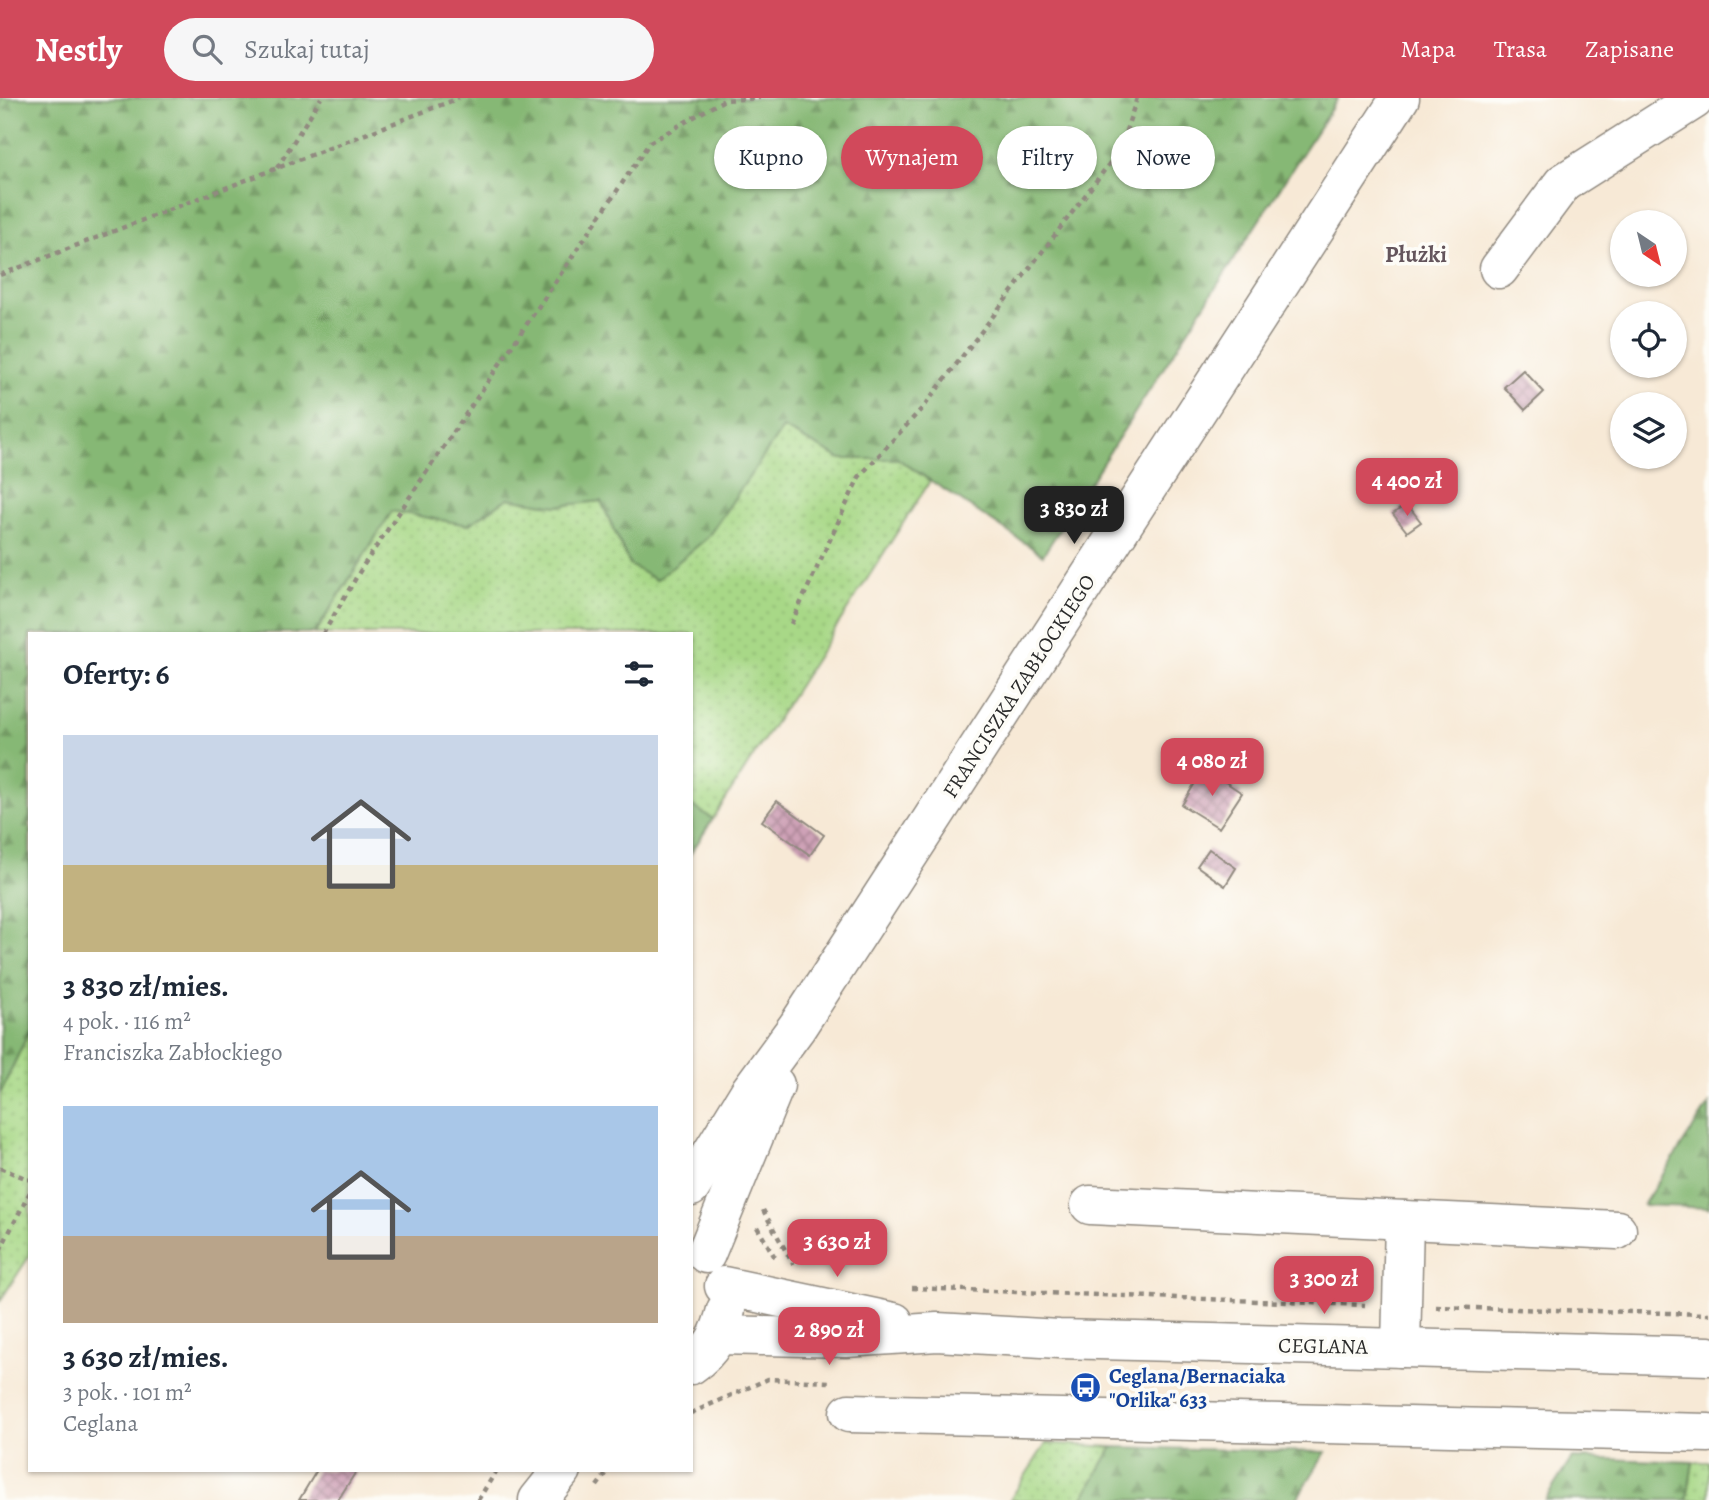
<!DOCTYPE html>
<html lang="pl">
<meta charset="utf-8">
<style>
:root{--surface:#fff;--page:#f6f6f7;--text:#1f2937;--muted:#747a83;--accent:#d1495b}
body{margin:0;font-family:Alegreya,serif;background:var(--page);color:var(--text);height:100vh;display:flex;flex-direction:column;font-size:26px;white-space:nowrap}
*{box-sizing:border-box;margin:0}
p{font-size:23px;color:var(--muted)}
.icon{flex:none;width:38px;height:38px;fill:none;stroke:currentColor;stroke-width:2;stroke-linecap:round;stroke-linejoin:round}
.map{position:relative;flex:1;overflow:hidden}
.panel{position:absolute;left:28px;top:534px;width:665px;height:840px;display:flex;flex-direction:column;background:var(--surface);border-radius:0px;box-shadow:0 2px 5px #0004}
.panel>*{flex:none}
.hud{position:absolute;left:714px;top:28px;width:665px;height:63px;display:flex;gap:14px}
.needle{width:46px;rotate:145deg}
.controls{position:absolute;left:1610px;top:112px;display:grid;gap:14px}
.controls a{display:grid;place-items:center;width:77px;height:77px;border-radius:50%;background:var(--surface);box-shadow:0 2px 5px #0004;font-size:35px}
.price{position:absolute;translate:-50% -60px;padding:0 16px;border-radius:14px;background:var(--accent);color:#fff;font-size:23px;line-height:46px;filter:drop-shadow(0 2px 4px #0008)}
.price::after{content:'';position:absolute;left:50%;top:42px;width:21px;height:16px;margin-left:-10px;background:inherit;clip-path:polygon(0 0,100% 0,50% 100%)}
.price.current{background:#222;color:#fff}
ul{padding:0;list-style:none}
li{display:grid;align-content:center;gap:14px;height:371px;padding:0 35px}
li span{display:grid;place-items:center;height:217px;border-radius:0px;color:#555}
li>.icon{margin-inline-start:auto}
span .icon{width:126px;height:126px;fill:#fffc;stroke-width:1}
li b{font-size:30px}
h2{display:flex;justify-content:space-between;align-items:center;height:84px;padding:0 35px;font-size:30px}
.pill{padding:0 24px;border-radius:32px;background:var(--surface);box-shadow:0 2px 5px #0004;font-size:24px;line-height:63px}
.pill.current{background:var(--accent);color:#fff}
header{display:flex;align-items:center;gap:42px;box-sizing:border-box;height:98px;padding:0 35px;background:var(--accent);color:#fff}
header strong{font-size:33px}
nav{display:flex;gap:38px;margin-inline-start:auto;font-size:24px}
.search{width:490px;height:63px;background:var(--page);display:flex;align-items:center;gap:18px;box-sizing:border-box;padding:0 24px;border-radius:38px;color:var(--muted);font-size:26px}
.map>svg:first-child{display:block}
.grass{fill:url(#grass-dots);stroke:#6a8259;stroke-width:2}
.forest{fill:url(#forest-firs);stroke:#587250;stroke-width:2}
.building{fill:url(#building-cross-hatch)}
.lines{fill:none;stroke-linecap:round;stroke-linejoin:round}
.minor-casing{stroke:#918a80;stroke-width:41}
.path{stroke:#918a80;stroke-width:4.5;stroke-dasharray:5 5;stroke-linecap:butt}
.minor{stroke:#fff;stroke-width:38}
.labels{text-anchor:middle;stroke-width:7;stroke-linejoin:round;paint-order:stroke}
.street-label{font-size:21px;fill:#2b2b2b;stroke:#fdfcf7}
.transit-label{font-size:21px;font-weight:bold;fill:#164399;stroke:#fdfcf7;text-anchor:start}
.neighbourhood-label{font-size:23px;font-weight:bold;fill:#64555c;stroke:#fdfcf7}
</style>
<header>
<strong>Nestly</strong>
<div class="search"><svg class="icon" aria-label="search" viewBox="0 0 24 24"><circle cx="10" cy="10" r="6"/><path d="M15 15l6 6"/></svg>Szukaj tutaj</div>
<nav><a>Mapa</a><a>Trasa</a><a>Zapisane</a></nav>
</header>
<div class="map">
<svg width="1709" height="1402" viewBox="0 0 1709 1402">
<defs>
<pattern id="grass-dots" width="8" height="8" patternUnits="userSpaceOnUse" patternTransform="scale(1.75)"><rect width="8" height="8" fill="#a8d887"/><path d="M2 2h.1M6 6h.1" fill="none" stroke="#91ba75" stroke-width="1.8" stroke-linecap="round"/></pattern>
<pattern id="forest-firs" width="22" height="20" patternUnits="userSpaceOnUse" patternTransform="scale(1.75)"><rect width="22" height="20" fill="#86b874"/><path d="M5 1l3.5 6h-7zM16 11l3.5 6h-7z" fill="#6e965f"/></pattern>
<pattern id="building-cross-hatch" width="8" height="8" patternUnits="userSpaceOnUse" patternTransform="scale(1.75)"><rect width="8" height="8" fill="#cfa2b7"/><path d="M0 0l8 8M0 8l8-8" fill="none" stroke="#a88495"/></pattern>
</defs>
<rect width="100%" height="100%" fill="#fdfcf7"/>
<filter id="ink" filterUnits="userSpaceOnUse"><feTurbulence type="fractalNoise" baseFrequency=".0143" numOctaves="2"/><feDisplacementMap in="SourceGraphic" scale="14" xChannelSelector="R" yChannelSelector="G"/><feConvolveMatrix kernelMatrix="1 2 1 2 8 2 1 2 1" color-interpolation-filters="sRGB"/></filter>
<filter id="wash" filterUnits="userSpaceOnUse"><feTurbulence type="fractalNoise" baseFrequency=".00686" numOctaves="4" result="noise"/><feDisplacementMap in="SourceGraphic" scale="28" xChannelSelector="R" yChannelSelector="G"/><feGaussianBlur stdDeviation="1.57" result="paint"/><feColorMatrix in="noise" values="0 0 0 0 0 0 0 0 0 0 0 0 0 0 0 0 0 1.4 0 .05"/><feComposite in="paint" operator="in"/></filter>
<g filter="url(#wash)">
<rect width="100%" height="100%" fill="#f7e9d6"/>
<!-- grass -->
<g class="grass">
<polygon points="783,329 841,361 898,361 930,383 713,721 691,707 691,536 315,536 392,413 468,427 508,400 557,408 601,403 630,467 707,440"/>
<polygon points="30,931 30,1157 0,1203 0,996"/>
<polygon points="1046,1345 1112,1349 1082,1402 1010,1402"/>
<polygon points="1693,1364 1709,1364 1709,1402 1687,1402"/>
</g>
<!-- forest -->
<g class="forest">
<polygon points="0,0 1338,0 1043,457 898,361 841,361 783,330 707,440 656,482 630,467 601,403 557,408 508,400 468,427 392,413 315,535 30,536 30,931 0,996"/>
<polygon points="691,707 713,721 691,755"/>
<polygon points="1709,1006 1709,1110 1643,1107"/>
<polygon points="1112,1349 1326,1354 1296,1402 1082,1402"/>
<polygon points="1572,1360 1693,1364 1687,1402 1545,1402"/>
</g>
<g id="blocks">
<!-- building -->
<g class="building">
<polygon points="1523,272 1544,294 1525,312 1504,289"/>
<polygon points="1407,406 1421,424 1407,434 1393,416"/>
<polygon points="1204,670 1242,695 1219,730 1182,707"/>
<polygon points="777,703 824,737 810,757 762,723"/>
<polygon points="1209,751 1236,770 1225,788 1197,768"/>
<polygon points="317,1372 357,1372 338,1402 299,1402"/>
</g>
</g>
</g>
<g filter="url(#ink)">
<use href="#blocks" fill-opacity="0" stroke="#918a80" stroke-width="2"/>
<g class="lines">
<defs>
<g id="minor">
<polyline points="1499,171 1563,85 1694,2"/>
<polyline points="691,1089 750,993 797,929 1400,0"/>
<polyline points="1090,1107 1617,1132"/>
<polyline points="706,1156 775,987"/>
<polyline points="724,1188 894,1224"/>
<polyline points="719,1237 846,1240 937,1234 1059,1241 1709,1258"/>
<polyline points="1401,1250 1404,1122"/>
<path d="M691 1267C712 1253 720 1236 726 1212"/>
<polyline points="849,1315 1709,1335"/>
<polyline points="538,1402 562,1372"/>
</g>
</defs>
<!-- minor casing -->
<use href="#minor" class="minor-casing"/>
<!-- path -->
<g class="path">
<polyline points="277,70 321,0"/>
<polyline points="0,177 459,0"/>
<polyline points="791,526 859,379 926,306 1119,53 1137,0"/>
<polyline points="323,536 363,468 650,44 724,2 760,0"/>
<polyline points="0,1070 30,1082"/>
<polyline points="763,1112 793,1166"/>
<polyline points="757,1129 776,1161"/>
<polyline points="0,1152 30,1094"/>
<polyline points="912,1190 1365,1207"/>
<polyline points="1436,1209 1709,1216"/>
<polyline points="691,1315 768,1281 829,1284"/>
<polyline points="597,1388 609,1372"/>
<polyline points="478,1402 497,1372"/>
</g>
<!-- minor -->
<use href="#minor" class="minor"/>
</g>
</g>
<!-- icons -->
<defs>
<symbol id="bus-disc" viewBox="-11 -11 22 22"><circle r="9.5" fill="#1a4fb4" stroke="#fdfcf7"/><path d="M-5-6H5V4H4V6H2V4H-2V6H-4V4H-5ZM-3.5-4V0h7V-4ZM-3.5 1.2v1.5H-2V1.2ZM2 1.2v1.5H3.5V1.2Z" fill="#fff"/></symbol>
</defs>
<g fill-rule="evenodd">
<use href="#bus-disc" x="1068" y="1272" width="35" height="35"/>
</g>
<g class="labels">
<!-- street labels -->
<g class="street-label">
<text transform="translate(1019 588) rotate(-57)" y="7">FRANCISZKA ZABŁOCKIEGO</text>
<text transform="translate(1323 1248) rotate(1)" y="7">CEGLANA</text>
</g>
<!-- transit labels -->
<g class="transit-label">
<text x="1109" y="1285">Ceglana/Bernaciaka<tspan x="1109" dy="24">"Orlika" 633</tspan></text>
</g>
<!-- neighbourhood labels -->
<g class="neighbourhood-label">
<text x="1416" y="164">Płużki</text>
</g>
</g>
</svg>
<div class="controls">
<a><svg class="needle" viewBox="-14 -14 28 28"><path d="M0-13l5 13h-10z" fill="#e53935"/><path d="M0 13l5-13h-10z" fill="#747a83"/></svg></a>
<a><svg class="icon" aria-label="locate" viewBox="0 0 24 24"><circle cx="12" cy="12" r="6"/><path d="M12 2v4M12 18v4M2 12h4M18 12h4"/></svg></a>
<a><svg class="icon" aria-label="layers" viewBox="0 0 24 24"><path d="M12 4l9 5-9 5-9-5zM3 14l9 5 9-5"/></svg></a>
</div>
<b class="price" style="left:1407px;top:420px">4 400 zł</b>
<b class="price current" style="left:1074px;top:448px">3 830 zł</b>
<b class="price" style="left:1212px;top:700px">4 080 zł</b>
<b class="price" style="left:837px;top:1181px">3 630 zł</b>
<b class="price" style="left:1324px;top:1218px">3 300 zł</b>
<b class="price" style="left:829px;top:1269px">2 890 zł</b>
<div class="hud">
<a class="pill">Kupno</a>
<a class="pill current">Wynajem</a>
<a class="pill">Filtry</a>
<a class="pill">Nowe</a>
</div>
<section class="panel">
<h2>Oferty: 6<svg class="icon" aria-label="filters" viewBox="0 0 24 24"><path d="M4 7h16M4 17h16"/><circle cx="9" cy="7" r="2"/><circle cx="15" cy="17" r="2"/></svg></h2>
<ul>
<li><span style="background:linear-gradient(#c9d6e8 60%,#c2b280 0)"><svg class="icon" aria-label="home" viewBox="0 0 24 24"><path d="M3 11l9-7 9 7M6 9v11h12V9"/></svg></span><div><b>3 830 zł/mies.</b><p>4 pok. · 116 m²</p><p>Franciszka Zabłockiego</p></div></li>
<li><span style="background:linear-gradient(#a9c7e8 60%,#b9a48a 0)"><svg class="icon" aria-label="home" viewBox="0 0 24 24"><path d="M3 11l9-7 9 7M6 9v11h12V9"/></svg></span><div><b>3 630 zł/mies.</b><p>3 pok. · 101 m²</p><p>Ceglana</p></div></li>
</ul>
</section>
</div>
